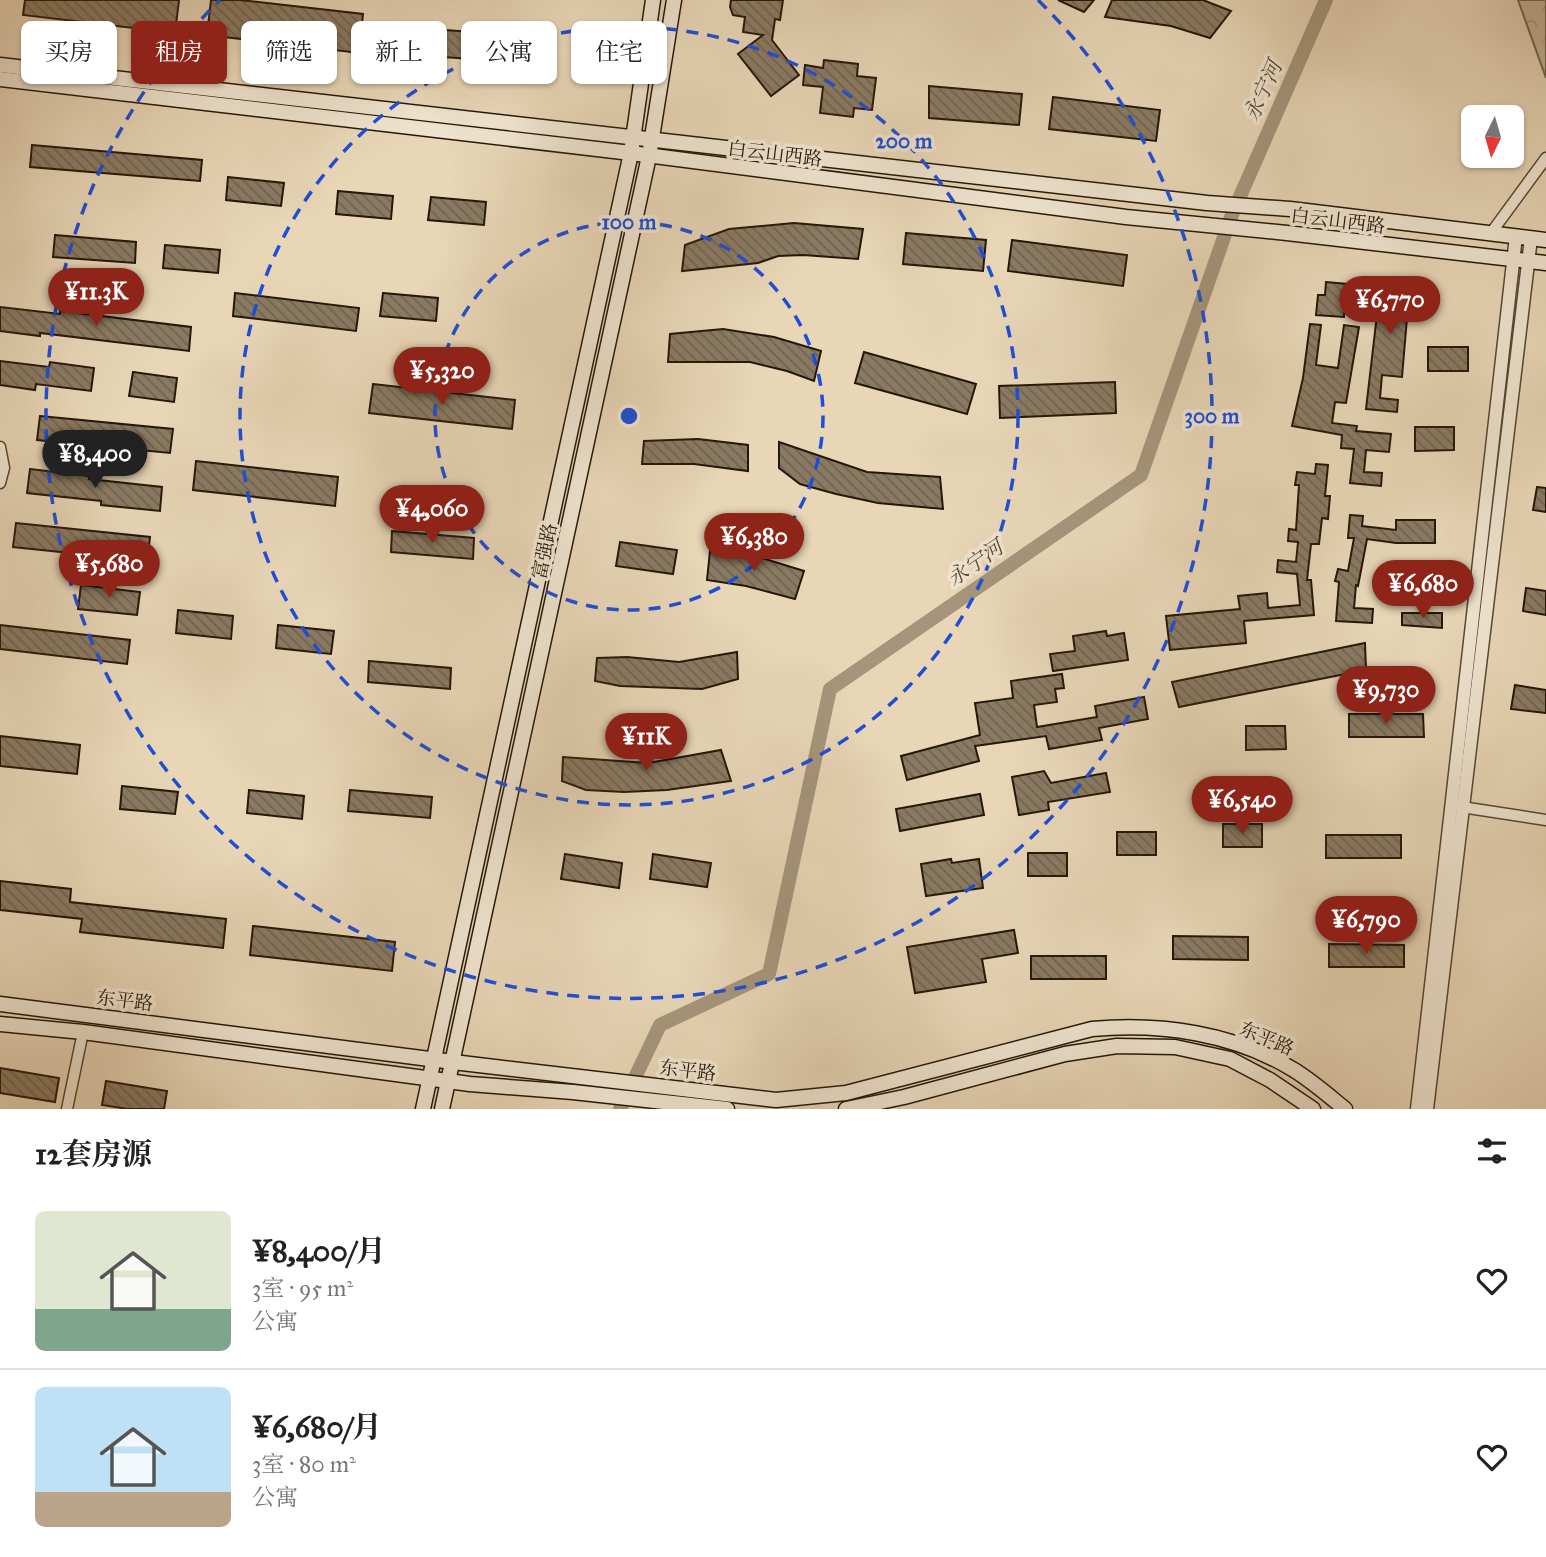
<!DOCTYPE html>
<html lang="zh">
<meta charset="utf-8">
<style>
:root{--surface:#fff;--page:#f6f6f6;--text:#222;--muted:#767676;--line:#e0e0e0;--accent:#8f2418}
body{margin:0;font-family:"IM FELL Great Primer","Noto Serif SC",serif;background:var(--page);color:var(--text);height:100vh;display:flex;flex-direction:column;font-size:26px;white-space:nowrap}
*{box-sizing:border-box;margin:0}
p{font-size:23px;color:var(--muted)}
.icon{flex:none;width:38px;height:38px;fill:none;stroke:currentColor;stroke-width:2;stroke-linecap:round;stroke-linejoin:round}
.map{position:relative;height:1109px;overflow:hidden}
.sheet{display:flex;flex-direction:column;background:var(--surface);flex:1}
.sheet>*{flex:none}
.hud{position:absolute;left:21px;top:21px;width:700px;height:63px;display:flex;gap:14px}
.needle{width:46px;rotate:185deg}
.fabs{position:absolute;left:1461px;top:105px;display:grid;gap:14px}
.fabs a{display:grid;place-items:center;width:63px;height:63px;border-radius:10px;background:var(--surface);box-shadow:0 2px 5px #0004;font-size:35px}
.price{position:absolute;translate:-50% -60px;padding:0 16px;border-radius:24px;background:var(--accent);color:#fff;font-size:23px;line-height:46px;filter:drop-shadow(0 2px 4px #0008)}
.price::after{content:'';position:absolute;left:50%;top:42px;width:21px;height:16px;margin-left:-10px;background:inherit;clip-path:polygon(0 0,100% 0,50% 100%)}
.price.selected{background:#222;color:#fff}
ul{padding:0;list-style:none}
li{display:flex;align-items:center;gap:21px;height:175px;padding:0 35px}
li+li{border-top:2px solid var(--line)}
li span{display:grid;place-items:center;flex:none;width:196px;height:140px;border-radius:10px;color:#555}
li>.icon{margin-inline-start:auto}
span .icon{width:84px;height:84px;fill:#fffc;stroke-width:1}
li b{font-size:30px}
h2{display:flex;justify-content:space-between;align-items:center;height:84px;padding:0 35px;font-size:30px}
.chip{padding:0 24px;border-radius:10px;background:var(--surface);box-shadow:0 2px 5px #0004;font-size:24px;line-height:63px}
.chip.selected{background:var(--accent);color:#fff}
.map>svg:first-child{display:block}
.forest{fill:url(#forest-crowns);stroke:#766651;stroke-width:2}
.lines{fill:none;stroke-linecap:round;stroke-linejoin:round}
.canal{stroke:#a6957c;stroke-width:14}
.building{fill:url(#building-back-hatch);stroke:#251709;stroke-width:2}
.minor-casing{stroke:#564734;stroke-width:13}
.tertiary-casing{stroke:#564734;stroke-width:15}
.secondary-casing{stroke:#251709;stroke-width:17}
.minor{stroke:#f0e4d0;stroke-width:10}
.tertiary{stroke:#f0e4d0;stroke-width:12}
.secondary{stroke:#f0e4d0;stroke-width:14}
.ring{fill:none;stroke:#1d4ed8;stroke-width:3.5;stroke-dasharray:12 9}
.labels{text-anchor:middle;stroke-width:7;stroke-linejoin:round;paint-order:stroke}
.street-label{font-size:19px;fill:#251709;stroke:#f0e4d0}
.water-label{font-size:21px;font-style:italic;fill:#594937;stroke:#f0e4d0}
.centre{fill:#1d4ed8;stroke:#f0e4d0;stroke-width:3.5}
.ring-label{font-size:21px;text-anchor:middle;font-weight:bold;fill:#1d4ed8;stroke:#f0e4d0;stroke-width:7;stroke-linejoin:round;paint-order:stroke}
</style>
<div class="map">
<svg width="1546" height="1109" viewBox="0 0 1546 1109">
<defs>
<pattern id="forest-crowns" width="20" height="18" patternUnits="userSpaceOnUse" patternTransform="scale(1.75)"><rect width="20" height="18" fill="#c7b699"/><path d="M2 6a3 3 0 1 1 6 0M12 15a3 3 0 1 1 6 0" fill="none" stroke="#ab9c82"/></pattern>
<pattern id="building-back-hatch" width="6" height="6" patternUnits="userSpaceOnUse" patternTransform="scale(1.75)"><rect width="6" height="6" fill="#8a7a63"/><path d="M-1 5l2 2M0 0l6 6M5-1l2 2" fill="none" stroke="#716350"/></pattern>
</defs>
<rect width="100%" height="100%" fill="#e8d6b7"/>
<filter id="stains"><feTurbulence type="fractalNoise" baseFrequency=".00286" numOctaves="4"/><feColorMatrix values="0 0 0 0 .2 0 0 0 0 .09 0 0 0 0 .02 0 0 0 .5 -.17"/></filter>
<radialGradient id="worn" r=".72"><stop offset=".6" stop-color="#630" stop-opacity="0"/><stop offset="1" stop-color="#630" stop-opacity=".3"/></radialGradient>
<!-- forest -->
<polygon class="forest" points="1518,0 1546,0 1546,78"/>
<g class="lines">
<!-- canal -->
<polyline class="canal" points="620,1109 660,1025 769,974 830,689 1141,475 1231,217 1326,0"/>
</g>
<!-- building -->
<g class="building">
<polygon points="25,0 179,0 175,33 23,15"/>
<polygon points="211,0 240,0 363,14 359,53 207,35"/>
<polygon points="731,0 783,0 780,20 775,19 772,40 799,75 771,96 738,54 763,35 743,32 745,17 733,15 730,7"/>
<polygon points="1058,0 1094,0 1084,12"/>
<polygon points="1112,0 1203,0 1231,11 1210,38 1171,26 1105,17"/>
<polygon points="403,27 500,34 499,61 401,54"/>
<polygon points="824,60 858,64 857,76 876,78 872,110 854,108 853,117 820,113 823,87 803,85 805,65 823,68"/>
<polygon points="929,86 1022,94 1019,125 929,118"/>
<polygon points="1053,97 1160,110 1156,141 1049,129"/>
<polygon points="32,145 202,160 200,181 30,167"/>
<polygon points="228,177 284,183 281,206 226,200"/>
<polygon points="338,191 393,196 391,219 336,214"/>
<polygon points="431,197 486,202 484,225 428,220"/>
<polygon points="794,223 863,229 858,259 803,255 778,256 758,263 682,271 685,245 729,229"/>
<polygon points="906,233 986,240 983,271 903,264"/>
<polygon points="55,235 136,242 135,263 53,257"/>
<polygon points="1012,240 1127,255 1123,286 1008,271"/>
<polygon points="165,245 220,250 218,273 163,268"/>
<polygon points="1372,279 1403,283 1402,290 1427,293 1424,312 1417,311 1416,319 1407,318 1402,377 1382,375 1380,398 1398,400 1397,412 1366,409 1378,306 1368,305"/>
<polygon points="1326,282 1347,284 1344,317 1316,315 1318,295 1325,295"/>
<polygon points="235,293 359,308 356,331 233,316"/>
<polygon points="383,293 438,298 436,321 380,316"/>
<polygon points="0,307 60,314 60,311 191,327 189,351 40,333 40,336 0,331"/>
<polygon points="1310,324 1321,325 1316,365 1338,368 1344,325 1359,327 1346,403 1335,402 1332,423 1357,426 1356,431 1391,434 1389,452 1366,450 1364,472 1382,473 1381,486 1350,483 1354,449 1341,448 1342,435 1292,426 1303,378"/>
<polygon points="723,329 774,337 821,351 814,381 787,371 750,362 668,362 670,334"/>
<rect x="1428" y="347" width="40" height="24"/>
<polygon points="864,352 976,384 967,414 855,383"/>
<polygon points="0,361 49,367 50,362 94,368 91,391 36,384 35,390 0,385"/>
<polygon points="133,372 177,378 174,402 129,396"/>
<polygon points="1115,382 1116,413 1000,418 999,386"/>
<polygon points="373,384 515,400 512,429 369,413"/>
<polygon points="40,416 173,429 170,453 37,440"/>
<polygon points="1415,427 1454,427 1454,450 1415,451"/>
<polygon points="698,439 748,445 748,471 694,464 642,464 644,441"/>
<polygon points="779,442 867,472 940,477 943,509 878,503 836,494 800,484 779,468"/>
<polygon points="196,461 338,477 335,506 193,490"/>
<polygon points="1316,464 1328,465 1325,496 1330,496 1328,519 1322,518 1319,544 1311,544 1307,580 1311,580 1314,615 1244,621 1246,643 1170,650 1166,616 1240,609 1238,596 1267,593 1268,608 1300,605 1297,574 1277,572 1278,560 1296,562 1298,542 1288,541 1289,529 1296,530 1299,485 1295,485 1297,472 1315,474"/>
<polygon points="30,469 89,476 89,479 162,487 160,511 101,505 101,501 27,493"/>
<polygon points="1537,487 1546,488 1546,512 1533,510"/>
<polygon points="1350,515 1363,516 1362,526 1396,530 1396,520 1435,520 1435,543 1396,543 1367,539 1358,586 1356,585 1354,608 1373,609 1372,623 1336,621 1339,582 1335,581 1338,569 1348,571 1354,538 1348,538"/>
<polygon points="16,523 150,537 147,561 13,547"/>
<polygon points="392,531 474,538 473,559 391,552"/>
<polygon points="620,542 677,550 673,574 616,566"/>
<polygon points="710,551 752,555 804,571 795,599 746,586 707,580"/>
<polygon points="81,585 140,592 137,615 78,609"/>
<polygon points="1526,588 1546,591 1546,615 1523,611"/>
<polygon points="178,610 233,616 231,639 176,633"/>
<polygon points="1402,613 1442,613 1442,628 1402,625"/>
<polygon points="0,625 130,640 127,664 0,649"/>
<polygon points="278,625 334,631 331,654 276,648"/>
<polygon points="1106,631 1107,636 1124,633 1128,660 1053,671 1050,654 1075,651 1073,636"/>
<polygon points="1365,643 1366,670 1179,707 1172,682"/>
<polygon points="737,652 738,679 702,689 620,686 595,681 597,658 627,657 679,662"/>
<polygon points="369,661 451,668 450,689 368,682"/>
<polygon points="1062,674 1064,688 1055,689 1057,702 1034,705 1037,727 1097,717 1095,706 1144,697 1148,719 1099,728 1102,740 1049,749 1046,736 975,746 979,761 907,780 901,756 980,735 975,703 1013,698 1011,681"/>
<polygon points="1515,685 1546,690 1546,713 1511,709"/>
<polygon points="1349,714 1423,714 1424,737 1349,737"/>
<polygon points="1246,726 1285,726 1286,749 1246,750"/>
<polygon points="0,736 80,745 77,774 0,766"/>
<polygon points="721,750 731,781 667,790 624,792 586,790 562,781 563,757 648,763"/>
<polygon points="1044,771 1051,783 1106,773 1110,792 1048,802 1049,810 1019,815 1012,777"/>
<polygon points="122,786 178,792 175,814 120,809"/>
<polygon points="249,790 304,796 302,819 247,813"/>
<polygon points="350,790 432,797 430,818 348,811"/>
<polygon points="980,794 984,815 900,831 896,809"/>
<rect x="1223" y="824" width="39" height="23"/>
<rect x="1117" y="832" width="39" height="23"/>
<rect x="1326" y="835" width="75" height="23"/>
<rect x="1028" y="853" width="39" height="23"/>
<polygon points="565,854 622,863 619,888 561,879"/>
<polygon points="653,854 711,863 707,887 650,879"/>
<polygon points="951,859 952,863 979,859 983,888 926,896 921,864"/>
<polygon points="0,881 71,889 70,902 226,919 223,948 80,932 82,919 0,910"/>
<polygon points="253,926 395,942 392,971 250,955"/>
<polygon points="1014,930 1018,953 982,959 986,982 915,993 907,947"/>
<polygon points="1173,936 1248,937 1248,960 1173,959"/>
<polygon points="1329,944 1404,945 1404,967 1329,967"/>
<rect x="1031" y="956" width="75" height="23"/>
<polygon points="0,1068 59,1078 55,1102 0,1093"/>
<polygon points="106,1081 167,1091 164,1109 128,1109 102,1105"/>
</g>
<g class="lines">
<defs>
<g id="minor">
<polyline points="1491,233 1546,158"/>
<polyline points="0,447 4,468 0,483"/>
<polyline points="1455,806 1546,820"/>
<polyline points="67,1109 83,1032"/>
</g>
<g id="tertiary">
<polyline points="1417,1109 1516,236"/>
<polyline points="1427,1109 1531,238"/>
</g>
<g id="secondary">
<polyline points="0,65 1207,203 1290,209 1546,240"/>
<polyline points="0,79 631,153 1126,217 1287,233 1546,263"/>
<path d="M0 1004 453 1062 776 1100 846 1093 1092 1029C1161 1023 1234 1033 1294 1070 1312 1081 1329 1096 1345 1109"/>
<polyline points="0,1024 83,1032 470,1084 573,1092 727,1109"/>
<polyline points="423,1109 631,153 653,0"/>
<polyline points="442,1109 649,156 674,0"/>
<polyline points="846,1109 904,1097 1065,1054 1117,1046 1175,1047 1230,1059 1270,1080 1313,1109"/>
</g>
</defs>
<!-- minor casing -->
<use href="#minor" class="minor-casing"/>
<!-- tertiary casing -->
<use href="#tertiary" class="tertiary-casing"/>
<!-- secondary casing -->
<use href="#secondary" class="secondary-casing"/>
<!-- minor -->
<use href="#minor" class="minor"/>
<!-- tertiary -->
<use href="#tertiary" class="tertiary"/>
<!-- secondary -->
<use href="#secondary" class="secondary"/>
</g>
<!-- distance rings -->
<g class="ring">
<circle cx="629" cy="416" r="194"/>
<circle cx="629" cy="416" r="389"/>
<path d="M1038 0A583 583 0 1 1 220 0"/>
</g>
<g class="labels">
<!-- street labels -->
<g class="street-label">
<text transform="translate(775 153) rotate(7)" y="7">白云山西路</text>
<text transform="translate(1338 220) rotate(7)" y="7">白云山西路</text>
<text transform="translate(544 551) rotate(-78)" y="7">富强路</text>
<text transform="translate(125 1000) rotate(7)" y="7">东平路</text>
<text transform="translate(1267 1038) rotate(23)" y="7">东平路</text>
<text transform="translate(688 1070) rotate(7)" y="7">东平路</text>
</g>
<!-- water labels -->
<g class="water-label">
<text transform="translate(1263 91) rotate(-66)" y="7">永宁河</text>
<text transform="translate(975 563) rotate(-35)" y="7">永宁河</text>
</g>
</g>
<circle cx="629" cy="416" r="10" class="centre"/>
<g class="ring-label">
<text x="904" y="148">200 m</text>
<text x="629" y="229">100 m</text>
<text x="1212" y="423">300 m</text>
</g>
<rect width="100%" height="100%" filter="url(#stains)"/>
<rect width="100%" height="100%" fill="url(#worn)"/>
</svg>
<div class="fabs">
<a><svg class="needle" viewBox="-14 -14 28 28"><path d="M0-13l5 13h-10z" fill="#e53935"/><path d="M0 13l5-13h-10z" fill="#767676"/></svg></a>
</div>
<b class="price" style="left:96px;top:328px">¥11.3K</b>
<b class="price" style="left:1390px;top:336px">¥6,770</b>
<b class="price" style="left:442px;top:407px">¥5,320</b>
<b class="price selected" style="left:95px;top:490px">¥8,400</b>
<b class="price" style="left:432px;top:545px">¥4,060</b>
<b class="price" style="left:754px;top:573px">¥6,380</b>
<b class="price" style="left:109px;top:600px">¥5,680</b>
<b class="price" style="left:1423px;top:620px">¥6,680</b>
<b class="price" style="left:1386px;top:726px">¥9,730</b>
<b class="price" style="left:646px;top:773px">¥11K</b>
<b class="price" style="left:1242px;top:836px">¥6,540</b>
<b class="price" style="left:1366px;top:956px">¥6,790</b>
<div class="hud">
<a class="chip">买房</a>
<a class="chip selected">租房</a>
<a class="chip">筛选</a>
<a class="chip">新上</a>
<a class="chip">公寓</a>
<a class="chip">住宅</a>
</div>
</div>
<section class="sheet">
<h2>12套房源<svg class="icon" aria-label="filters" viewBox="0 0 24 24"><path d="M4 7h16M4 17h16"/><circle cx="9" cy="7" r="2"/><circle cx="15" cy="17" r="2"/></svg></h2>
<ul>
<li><span style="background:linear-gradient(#dfe7d0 70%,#7fa58c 0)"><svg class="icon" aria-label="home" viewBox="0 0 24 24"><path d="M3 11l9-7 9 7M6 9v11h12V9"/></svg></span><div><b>¥8,400/月</b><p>3室 · 95 m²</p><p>公寓</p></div><svg class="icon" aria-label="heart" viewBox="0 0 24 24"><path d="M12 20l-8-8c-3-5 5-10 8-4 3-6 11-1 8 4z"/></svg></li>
<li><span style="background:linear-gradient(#bfe0f5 75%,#b9a48a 0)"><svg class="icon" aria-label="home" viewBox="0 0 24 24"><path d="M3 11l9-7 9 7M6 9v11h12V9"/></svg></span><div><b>¥6,680/月</b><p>3室 · 80 m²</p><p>公寓</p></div><svg class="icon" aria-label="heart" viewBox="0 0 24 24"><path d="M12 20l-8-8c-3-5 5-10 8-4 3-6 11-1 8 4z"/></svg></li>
</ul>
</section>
